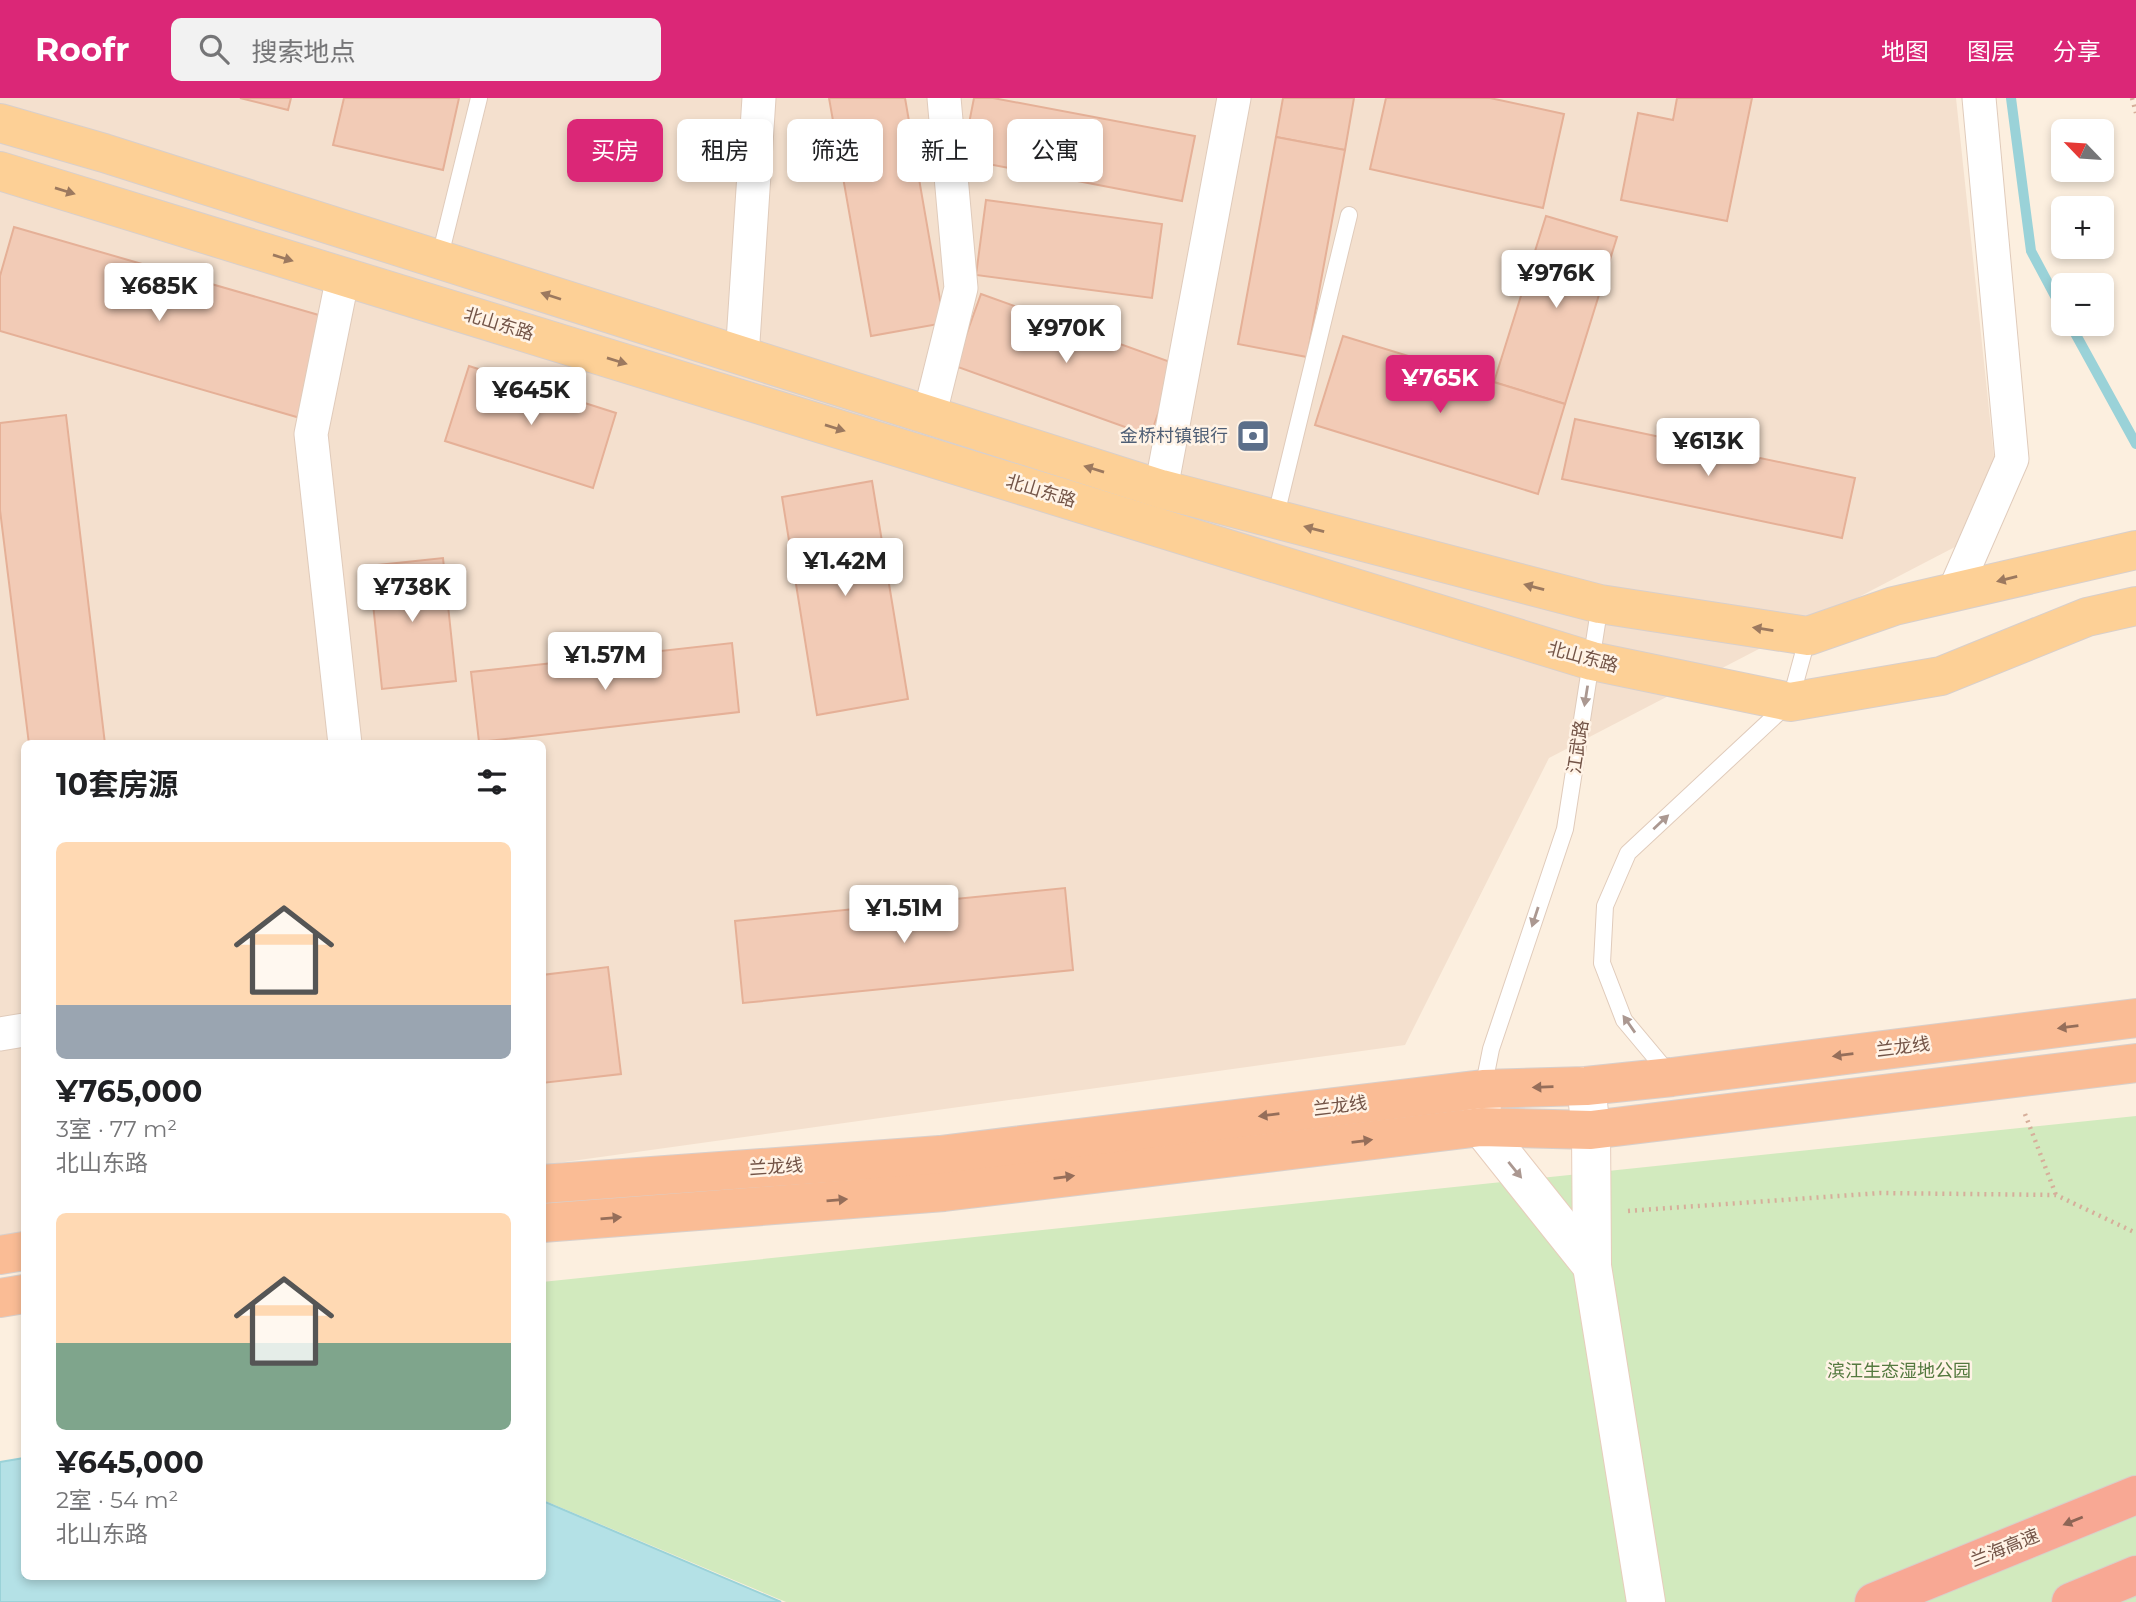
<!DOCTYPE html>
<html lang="zh">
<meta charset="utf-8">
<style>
:root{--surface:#fff;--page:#f2f2f2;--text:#202124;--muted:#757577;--accent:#db2777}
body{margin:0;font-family:Montserrat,"Noto Sans SC",sans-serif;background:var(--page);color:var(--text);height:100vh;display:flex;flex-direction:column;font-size:26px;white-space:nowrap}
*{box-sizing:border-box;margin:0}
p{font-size:23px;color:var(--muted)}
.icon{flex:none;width:38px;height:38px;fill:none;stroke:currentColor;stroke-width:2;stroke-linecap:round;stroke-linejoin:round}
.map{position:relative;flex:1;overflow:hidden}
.side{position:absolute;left:21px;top:642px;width:525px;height:840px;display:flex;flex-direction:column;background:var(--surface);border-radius:10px;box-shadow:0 4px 10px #0003}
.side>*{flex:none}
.banner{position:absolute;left:567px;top:21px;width:665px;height:63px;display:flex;gap:14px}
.needle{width:46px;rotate:295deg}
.controls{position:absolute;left:2051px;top:21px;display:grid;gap:14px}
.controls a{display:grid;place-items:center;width:63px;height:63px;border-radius:10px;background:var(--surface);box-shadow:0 4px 10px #0003;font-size:35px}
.price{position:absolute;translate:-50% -60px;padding:0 16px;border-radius:7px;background:#fff;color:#222;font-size:23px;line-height:46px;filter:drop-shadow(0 2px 4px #0008)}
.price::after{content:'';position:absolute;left:50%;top:42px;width:21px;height:16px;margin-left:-10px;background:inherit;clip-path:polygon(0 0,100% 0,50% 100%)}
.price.selected{background:var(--accent);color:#fff}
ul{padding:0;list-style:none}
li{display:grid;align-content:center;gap:14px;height:371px;padding:0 35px}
li span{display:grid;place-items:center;height:217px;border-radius:10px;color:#555}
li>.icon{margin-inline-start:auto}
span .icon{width:126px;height:126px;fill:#fffc;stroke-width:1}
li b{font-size:30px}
h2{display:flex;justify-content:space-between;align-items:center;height:84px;padding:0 35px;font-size:30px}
.tag{padding:0 24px;border-radius:10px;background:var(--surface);box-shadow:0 4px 10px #0003;font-size:24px;line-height:63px}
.tag.selected{background:var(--accent);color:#fff}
header{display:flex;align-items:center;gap:42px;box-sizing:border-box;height:98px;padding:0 35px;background:var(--accent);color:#fff}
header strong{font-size:33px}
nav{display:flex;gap:38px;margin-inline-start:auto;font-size:24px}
.search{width:490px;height:63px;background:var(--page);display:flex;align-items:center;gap:18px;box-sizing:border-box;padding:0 24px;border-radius:10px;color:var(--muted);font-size:26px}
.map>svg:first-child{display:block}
.residential{fill:#f4e0ce}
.green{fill:#d2eabe}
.water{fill:#b4e1e6;stroke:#9ad2d8;stroke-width:2}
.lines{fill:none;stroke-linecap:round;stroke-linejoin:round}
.stream{stroke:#9ad2d8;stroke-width:10}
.building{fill:#f2cbb6;stroke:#e5b097;stroke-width:2}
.service-casing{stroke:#e0cbbb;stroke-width:18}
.minor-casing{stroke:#e0cbbb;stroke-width:35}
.secondary-casing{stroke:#e7cdbb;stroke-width:40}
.primary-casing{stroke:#d8cfcb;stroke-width:40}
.trunk-casing{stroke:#d8cfcb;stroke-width:40}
.motorway-casing{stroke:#d8cfcb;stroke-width:40}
.path{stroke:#d6ae9a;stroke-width:4.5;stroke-dasharray:2 5;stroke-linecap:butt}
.service{stroke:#fff;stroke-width:16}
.minor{stroke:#fff;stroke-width:33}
.secondary{stroke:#fff;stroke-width:38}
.primary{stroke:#fdd096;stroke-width:38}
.trunk{stroke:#fabc95;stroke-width:38}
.motorway{stroke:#f8a894;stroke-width:38}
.oneway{fill:#9c795f}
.oneway2{fill:#ab9891}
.oneway3{fill:#956e5a}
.oneway4{fill:#8e6556}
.labels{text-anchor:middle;stroke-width:5;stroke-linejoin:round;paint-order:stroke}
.street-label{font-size:18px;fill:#735447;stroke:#fff3e6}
.service-label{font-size:18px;fill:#4e5e75;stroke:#fff3e6;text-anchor:end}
.park-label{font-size:18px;fill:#54793f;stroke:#fff3e6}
</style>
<header>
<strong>Roofr</strong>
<div class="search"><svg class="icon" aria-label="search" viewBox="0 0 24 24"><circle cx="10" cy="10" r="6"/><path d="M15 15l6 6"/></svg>搜索地点</div>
<nav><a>地图</a><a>图层</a><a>分享</a></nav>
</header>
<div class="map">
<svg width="2136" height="1504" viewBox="0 0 2136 1504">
<rect width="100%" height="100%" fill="#fcefdf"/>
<!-- residential -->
<polygon class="residential" points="0,0 1956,0 2001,425 1549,660 1405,947 543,1067 542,646 24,646 24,1139 0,1142"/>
<!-- green -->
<polygon class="green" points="2136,1018 2136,1504 786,1504 543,1402 542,1184"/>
<!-- water -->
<polygon class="water" points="24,1360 24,1479 542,1479 543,1403 781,1504 0,1504 0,1364"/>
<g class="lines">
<!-- stream -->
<g class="stream">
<polyline points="2011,0 2031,153 2063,213"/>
<polyline points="2070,226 2136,346"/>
</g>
</g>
<!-- building -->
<g class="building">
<polygon points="240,0 291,0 288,12"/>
<polygon points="344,0 459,0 443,72 333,47"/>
<polygon points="829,0 905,0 944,225 871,238"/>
<polygon points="974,0 993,0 1195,38 1182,103 962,61"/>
<polygon points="1283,0 1354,0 1345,52 1276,39"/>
<polygon points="1386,0 1490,0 1564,16 1543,110 1370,71"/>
<polygon points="1677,0 1752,0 1727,123 1621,102 1638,15 1673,22"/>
<polygon points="1276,39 1345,52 1307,259 1238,246"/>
<polygon points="986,102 1162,126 1152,200 976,177"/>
<polygon points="1546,118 1617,139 1565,306 1494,284"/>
<polygon points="14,129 329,220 300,320 0,233 0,178"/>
<polygon points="981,196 1176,266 1150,338 955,268"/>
<polygon points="1343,238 1565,306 1538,396 1315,327"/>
<polygon points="469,268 616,315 593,390 445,343"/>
<polygon points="66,317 105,646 29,646 0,412 0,325"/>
<polygon points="1575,321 1855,380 1842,440 1562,381"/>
<polygon points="872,383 908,601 817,617 782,399"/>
<polygon points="443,460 456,583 382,591 369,468"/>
<polygon points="732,545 739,614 479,644 471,574"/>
<polygon points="1065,790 1073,872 743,905 735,823"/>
<polygon points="608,869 621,976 542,985 542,877"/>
</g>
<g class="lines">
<defs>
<g id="service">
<polyline points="439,162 479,0"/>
<polyline points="1275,421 1349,117"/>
<polyline points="1670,977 1624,922 1602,865 1605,808 1628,755 1790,604 1808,538"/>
<polyline points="1483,991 1491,951 1565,731 1600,506"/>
</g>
<g id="minor">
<polyline points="343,178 311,336 345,646"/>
<polyline points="742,259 759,0"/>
<polyline points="929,319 961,190 944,0"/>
<polyline points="1161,391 1234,0"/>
<polyline points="1954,494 2012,361 1979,0"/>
<polyline points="0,936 24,932"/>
</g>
<g id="secondary">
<polyline points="1586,988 1591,1032 1592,1168 1646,1504"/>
<polyline points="1482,1002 1481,1029 1592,1168"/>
</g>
<g id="primary">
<polyline points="0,25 104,55 1161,391 1600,506 1808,538 1894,508 2136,452"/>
<polyline points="0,73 1592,563 1790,604 1941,578 2087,519 2136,508"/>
</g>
<g id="trunk">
<polyline points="542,1086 940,1057 1483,991 1586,988 1672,979 2136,920"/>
<polyline points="542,1125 944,1094 1481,1029 1591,1032 2136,965"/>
<polyline points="0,1157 24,1153"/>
<polyline points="0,1200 24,1196"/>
</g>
<g id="motorway">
<polyline points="1874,1504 2136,1397"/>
<polyline points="2071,1504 2136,1477"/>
</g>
</defs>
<!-- service casing -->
<use href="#service" class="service-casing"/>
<!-- minor casing -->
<use href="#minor" class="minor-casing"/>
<!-- secondary casing -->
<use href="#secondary" class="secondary-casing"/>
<!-- primary casing -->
<use href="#primary" class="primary-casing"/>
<!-- trunk casing -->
<use href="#trunk" class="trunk-casing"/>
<!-- motorway casing -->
<use href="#motorway" class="motorway-casing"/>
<!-- path -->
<g class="path">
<polyline points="2132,0 2136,15"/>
<polyline points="2025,1016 2056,1097"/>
<polyline points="1628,1113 1880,1095 2056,1097 2136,1135"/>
</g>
<!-- service -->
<use href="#service" class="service"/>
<!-- minor -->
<use href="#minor" class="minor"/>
<!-- secondary -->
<use href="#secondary" class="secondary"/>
<!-- primary -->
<use href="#primary" class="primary"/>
<!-- trunk -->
<use href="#trunk" class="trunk"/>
<!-- motorway -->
<use href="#motorway" class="motorway"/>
</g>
<!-- one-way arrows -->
<defs><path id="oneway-solid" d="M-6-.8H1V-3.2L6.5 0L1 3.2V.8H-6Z" transform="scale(1.75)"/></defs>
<g class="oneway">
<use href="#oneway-solid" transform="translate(65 93) rotate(17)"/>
<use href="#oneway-solid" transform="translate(283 160) rotate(17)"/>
<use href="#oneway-solid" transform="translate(551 198) rotate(-162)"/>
<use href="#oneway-solid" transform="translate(617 263) rotate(17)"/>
<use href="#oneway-solid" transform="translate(835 330) rotate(17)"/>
<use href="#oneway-solid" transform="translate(1094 371) rotate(-163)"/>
<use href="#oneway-solid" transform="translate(1314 431) rotate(-165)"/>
<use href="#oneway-solid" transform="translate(2007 481) rotate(166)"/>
<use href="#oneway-solid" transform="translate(1534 489) rotate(-165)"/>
<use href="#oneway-solid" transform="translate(1763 531) rotate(-171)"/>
</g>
<g class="oneway2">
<use href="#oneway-solid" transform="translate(1586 598) rotate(99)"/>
<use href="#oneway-solid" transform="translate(1661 724) rotate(-43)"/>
<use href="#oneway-solid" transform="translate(1535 819) rotate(108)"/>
<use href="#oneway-solid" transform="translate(1629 926) rotate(-125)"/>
<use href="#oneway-solid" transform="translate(1515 1072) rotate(51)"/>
</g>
<g class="oneway3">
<use href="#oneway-solid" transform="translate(2068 929) rotate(173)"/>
<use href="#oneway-solid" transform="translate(1843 957) rotate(173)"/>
<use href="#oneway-solid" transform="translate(1543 989) rotate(178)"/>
<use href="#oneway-solid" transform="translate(1269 1017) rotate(173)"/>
<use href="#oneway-solid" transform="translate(1362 1043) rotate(-7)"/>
<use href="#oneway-solid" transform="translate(1064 1079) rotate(-7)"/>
<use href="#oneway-solid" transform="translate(837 1102) rotate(-5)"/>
<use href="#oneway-solid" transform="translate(611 1120) rotate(-5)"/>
</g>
<use class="oneway4" href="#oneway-solid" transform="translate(2073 1423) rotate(158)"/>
<!-- icons -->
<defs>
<symbol id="bank-square" viewBox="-11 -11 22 22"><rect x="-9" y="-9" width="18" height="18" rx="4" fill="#5c6f8a" stroke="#fff3e6"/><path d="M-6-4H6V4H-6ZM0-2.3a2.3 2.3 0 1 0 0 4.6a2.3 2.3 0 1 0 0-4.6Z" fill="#fff"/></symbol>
</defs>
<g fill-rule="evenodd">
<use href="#bank-square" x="1234" y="319" width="38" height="38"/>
</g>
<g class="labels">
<!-- street labels -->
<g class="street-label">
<text transform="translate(499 226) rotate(17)" y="6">北山东路</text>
<text transform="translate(1041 393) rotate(17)" y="6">北山东路</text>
<text transform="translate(1583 559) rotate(15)" y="6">北山东路</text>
<text transform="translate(1578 649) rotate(-81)" y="6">江武路</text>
<text transform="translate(1903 949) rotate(-7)" y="6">兰龙线</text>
<text transform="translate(1340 1008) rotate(-7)" y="6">兰龙线</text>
<text transform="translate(776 1069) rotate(-4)" y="6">兰龙线</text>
<text transform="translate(2005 1450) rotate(-22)" y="6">兰海高速</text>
</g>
<!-- service labels -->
<g class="service-label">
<text x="1228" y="344">金桥村镇银行</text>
</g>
<!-- park labels -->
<g class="park-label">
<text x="1899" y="1279">滨江生态湿地公园</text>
</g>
</g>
</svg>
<div class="controls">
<a><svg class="needle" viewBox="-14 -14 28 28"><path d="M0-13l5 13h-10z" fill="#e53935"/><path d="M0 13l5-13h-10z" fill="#757577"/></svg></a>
<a>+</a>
<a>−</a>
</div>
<b class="price" style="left:1556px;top:212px">¥976K</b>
<b class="price" style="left:159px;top:225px">¥685K</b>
<b class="price" style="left:1066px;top:267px">¥970K</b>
<b class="price selected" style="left:1440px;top:317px">¥765K</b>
<b class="price" style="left:531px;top:329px">¥645K</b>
<b class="price" style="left:1708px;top:380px">¥613K</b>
<b class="price" style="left:845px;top:500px">¥1.42M</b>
<b class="price" style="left:412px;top:526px">¥738K</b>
<b class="price" style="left:605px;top:594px">¥1.57M</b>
<b class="price" style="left:904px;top:847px">¥1.51M</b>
<div class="banner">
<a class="tag selected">买房</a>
<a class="tag">租房</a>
<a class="tag">筛选</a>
<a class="tag">新上</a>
<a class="tag">公寓</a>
</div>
<section class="side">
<h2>10套房源<svg class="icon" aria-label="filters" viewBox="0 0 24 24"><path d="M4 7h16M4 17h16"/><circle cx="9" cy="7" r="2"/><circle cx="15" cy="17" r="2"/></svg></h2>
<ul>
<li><span style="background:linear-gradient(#ffd9b3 75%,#9aa5b1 0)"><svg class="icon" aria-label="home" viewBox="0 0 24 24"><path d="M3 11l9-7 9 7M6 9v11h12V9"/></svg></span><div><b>¥765,000</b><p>3室 · 77 m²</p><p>北山东路</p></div></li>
<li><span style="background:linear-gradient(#ffd9b3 60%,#7fa58c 0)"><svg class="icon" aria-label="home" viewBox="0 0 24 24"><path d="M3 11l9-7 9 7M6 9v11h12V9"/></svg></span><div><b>¥645,000</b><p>2室 · 54 m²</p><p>北山东路</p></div></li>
</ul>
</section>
</div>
